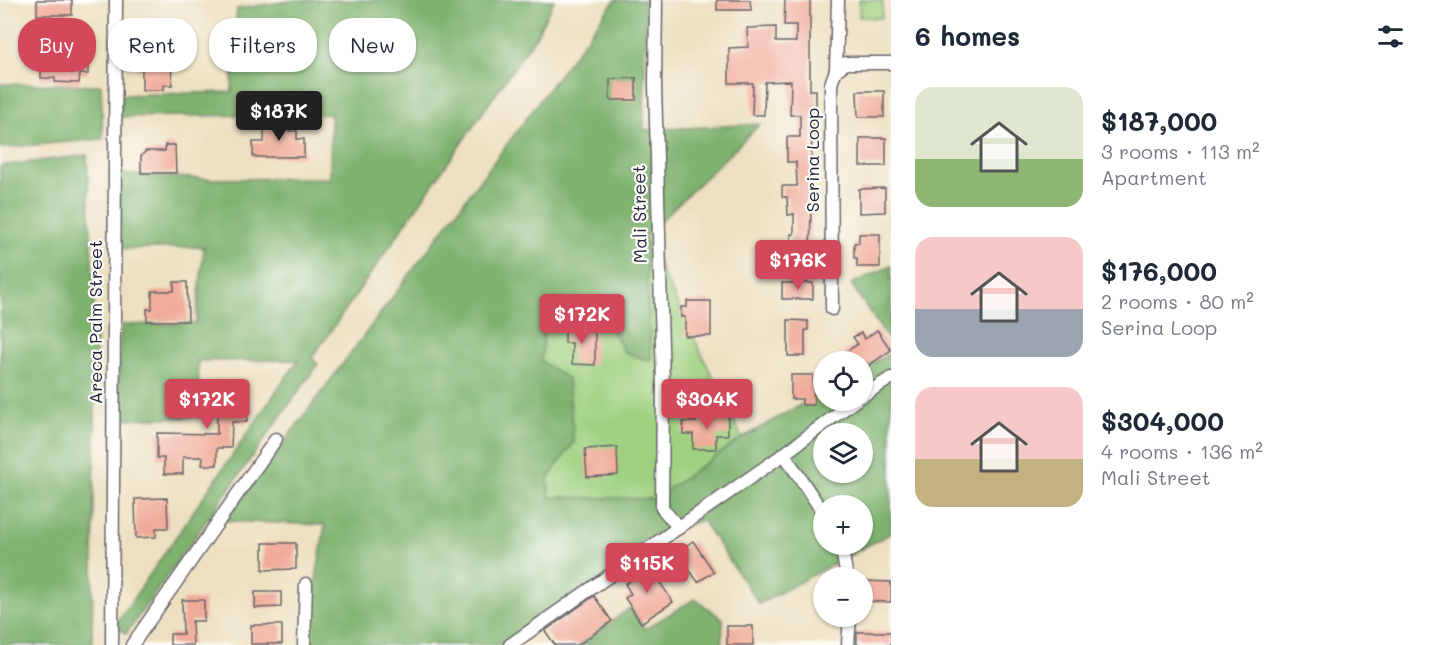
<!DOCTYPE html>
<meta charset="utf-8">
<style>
:root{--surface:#fff;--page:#f2f2f3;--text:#1f2937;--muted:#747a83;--accent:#d1495b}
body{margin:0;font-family:Mali,sans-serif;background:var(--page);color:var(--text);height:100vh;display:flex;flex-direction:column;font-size:22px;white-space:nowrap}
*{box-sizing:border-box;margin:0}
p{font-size:20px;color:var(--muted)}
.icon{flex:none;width:33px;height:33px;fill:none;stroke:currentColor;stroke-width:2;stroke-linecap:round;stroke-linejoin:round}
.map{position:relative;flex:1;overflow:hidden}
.details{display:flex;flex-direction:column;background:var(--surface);width:540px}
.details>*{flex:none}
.hud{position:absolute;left:18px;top:18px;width:570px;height:54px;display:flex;gap:12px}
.controls{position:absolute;left:813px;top:351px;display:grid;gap:12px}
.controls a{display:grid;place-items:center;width:60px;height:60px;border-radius:50%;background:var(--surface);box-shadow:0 2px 4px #0004;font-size:30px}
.price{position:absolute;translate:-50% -51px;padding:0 14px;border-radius:6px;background:var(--accent);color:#fff;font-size:20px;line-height:39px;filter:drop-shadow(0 2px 3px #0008)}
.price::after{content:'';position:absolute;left:50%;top:36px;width:18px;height:14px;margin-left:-9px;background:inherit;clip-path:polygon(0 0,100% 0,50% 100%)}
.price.on{background:#222;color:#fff}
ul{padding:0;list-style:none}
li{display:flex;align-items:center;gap:18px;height:150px;padding:0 24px}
li span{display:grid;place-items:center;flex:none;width:168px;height:120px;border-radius:18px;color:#555}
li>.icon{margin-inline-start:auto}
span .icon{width:72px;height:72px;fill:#fffc;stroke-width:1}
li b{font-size:26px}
h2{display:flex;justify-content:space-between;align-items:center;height:72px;padding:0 24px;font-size:26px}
.tag{padding:0 21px;border-radius:24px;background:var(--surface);box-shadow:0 2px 4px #0004;font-size:21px;line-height:54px}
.tag.on{background:var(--accent);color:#fff}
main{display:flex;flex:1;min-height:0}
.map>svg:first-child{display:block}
.green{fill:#9ed07f;stroke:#60795d;stroke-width:1.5}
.forest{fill:#7eb26e;stroke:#506a54;stroke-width:1.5;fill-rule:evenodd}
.building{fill:#f0aa99}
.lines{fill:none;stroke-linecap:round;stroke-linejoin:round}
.minor-casing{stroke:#69646a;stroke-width:15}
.minor{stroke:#fff;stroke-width:12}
.labels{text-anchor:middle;stroke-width:4.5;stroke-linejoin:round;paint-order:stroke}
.street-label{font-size:18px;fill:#22223b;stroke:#fdfcf7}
</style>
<main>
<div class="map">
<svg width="891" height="645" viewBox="0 0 891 645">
<rect width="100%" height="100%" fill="#fdfcf7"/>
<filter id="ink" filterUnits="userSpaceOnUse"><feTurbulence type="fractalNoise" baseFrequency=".0167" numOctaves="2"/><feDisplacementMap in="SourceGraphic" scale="12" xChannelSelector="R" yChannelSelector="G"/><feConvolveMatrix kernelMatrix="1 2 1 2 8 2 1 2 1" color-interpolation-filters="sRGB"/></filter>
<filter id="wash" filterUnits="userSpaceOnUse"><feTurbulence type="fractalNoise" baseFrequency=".008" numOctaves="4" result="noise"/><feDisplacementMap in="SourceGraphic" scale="24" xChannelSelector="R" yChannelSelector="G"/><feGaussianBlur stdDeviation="1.35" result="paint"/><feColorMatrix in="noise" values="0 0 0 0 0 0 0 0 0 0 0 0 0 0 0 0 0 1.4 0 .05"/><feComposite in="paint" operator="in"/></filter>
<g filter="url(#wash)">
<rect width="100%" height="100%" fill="#ede0c0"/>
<!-- green -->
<g class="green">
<polygon points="859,0 883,0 882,18 859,17"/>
<polygon points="645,236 742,438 654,499 549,497 548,478 574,442 541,361 546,311 581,302 608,322 624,352 651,361"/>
</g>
<!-- forest -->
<g class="forest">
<polygon points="295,0 554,0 536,36 312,358 318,364 126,634 115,625 298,360 198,361 200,417 117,419 121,325 196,323 204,247 119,249 119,174 211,179 330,178 331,114 121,117 122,95 232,92 233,53 237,9"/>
<path d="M615 0H646L644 130 760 124 645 236 651 361 624 352 608 322 581 302 546 311 541 361 568 379 574 442 548 478 549 497 654 499 742 438 823 392 824 400H862L863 369 891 353V533L759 604 702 520 679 528 510 645H305L325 525 225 521ZM824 434H862V472H824ZM824 506H862V544H824Z"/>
<polygon points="0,84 101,85 103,139 0,148"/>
<polygon points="87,155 96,344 92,645 0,645 0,166"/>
<polygon points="891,266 891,344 851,284"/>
<polygon points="695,599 723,619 722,645 580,645 630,608 645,629"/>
</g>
<g id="blocks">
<!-- building -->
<g class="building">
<rect x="37" y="0" width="35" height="15"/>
<polygon points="717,0 750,0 751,10 717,10"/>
<polygon points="785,0 810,0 810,90 816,90 816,115 812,115 811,192 816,192 816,202 811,202 810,265 791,265 791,234 794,234 794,214 788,215 787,197 782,197 782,186 797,186 796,162 787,162 787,137 800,137 800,115 790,115 791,81 765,82 764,115 752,115 753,83 729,83 729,48 748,47 747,28 776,27 776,42 796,42 796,25 784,25"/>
<polygon points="133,27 158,28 157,60 171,59 172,85 164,85 164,90 142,90 142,69 137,69 137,47 132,47"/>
<polygon points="41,60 88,61 88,74 80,74 79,83 55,82 55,78 41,78"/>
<polygon points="636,78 636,100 610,100 610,79"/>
<polygon points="857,91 884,91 884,117 858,117"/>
<polygon points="264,122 289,122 289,131 297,131 297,139 304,139 304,157 253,157 253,142 264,142"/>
<rect x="860" y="138" width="26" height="28"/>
<polygon points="165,145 175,145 176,173 141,173 141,156 146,151 165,151"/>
<polygon points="885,188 885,212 859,213 859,189"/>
<polygon points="859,234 880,234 880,267 857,267 857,258 854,258 854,243 859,243"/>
<polygon points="174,282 187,282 188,321 147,321 147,309 152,309 152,291 174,291"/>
<rect x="782" y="283" width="31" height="16"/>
<polygon points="687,301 711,301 711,336 685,336 685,317 681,317 681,307 687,307"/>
<polygon points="788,320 808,321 808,330 805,330 805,356 788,356"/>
<polygon points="565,327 595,327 595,365 572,364 572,343 565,343"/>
<polygon points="877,330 891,350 862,370 862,362 850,362 844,353 858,344 853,337 861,333 865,339"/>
<polygon points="791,375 813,375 814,405 802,405 802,399 791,399"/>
<polygon points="213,380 247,380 247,422 232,422 231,448 217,448 217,465 202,465 203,457 183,457 183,474 164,474 164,458 157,458 157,433 217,434 217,395 213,395"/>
<polygon points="696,415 728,415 728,435 716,435 716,449 693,449 693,434 683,434 683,422 696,422"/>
<polygon points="617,447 618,475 587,477 585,449"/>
<polygon points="167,498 168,528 156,528 156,537 136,538 135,499"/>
<polygon points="693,541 714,572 698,582 685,564 680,567 672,556"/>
<polygon points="263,543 296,543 296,569 263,570"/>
<polygon points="654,565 663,578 659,581 673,602 641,623 625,598 631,594 625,584"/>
<polygon points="864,581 891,582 891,602 863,601"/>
<polygon points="255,592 281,592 281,607 255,608"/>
<polygon points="594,596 612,621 578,645 555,645 545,631"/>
<polygon points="182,600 204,600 204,621 192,621 193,645 170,645 170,634 183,634"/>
<rect x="251" y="625" width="31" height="19"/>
<rect x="727" y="626" width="26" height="19"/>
<rect x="857" y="632" width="34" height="13"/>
</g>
</g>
</g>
<g filter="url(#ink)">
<use href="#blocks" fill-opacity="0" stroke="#69646a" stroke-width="1.5"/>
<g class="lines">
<defs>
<g id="minor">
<polyline points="656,0 655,84 663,385 662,508 679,528"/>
<polyline points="836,70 838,0"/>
<polyline points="832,309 831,84 836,70 846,63 891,63"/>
<polyline points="862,396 891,378"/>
<polyline points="784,454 824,514"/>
<polyline points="841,544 847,578"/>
<polyline points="112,645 116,0"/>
<polyline points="132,645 276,439"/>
<polyline points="304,645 306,584"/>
<polyline points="510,645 784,454 856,400"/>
<polyline points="848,645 850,616"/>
</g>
</defs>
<!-- minor casing -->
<use href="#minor" class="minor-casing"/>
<!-- minor -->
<use href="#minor" class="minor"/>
</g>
</g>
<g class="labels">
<!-- street labels -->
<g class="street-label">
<text transform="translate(813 160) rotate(-90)" y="6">Serina Loop</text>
<text transform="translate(640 214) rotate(-91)" y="6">Mali Street</text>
<text transform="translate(96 322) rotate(-90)" y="6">Areca Palm Street</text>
</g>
</g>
</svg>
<div class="controls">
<a><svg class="icon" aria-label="locate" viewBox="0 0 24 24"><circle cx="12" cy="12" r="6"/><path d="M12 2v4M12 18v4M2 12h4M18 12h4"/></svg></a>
<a><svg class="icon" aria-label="layers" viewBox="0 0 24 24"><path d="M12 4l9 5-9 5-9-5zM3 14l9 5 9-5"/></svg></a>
<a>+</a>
<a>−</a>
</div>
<b class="price on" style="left:279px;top:142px">$187K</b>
<b class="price" style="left:798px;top:291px">$176K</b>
<b class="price" style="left:582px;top:345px">$172K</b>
<b class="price" style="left:207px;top:430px">$172K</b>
<b class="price" style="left:707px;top:430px">$304K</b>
<b class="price" style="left:647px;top:594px">$115K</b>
<div class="hud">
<a class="tag on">Buy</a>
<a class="tag">Rent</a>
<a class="tag">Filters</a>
<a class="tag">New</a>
</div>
</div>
<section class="details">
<h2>6 homes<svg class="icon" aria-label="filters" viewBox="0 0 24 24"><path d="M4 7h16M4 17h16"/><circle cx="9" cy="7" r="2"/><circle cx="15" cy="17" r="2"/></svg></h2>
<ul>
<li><span style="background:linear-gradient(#dfe7d0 60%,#8fb573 0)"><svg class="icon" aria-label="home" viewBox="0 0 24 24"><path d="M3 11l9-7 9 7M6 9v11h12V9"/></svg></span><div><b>$187,000</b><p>3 rooms · 113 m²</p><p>Apartment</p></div></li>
<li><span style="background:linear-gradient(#f6c9c9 60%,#9aa5b1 0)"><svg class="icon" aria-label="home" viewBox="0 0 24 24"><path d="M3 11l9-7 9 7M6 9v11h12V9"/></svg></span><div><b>$176,000</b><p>2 rooms · 80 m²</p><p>Serina Loop</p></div></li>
<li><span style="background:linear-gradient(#f6c9c9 60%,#c2b280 0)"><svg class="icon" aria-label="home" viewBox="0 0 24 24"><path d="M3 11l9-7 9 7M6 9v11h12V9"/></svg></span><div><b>$304,000</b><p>4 rooms · 136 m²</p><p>Mali Street</p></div></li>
</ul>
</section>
</main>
